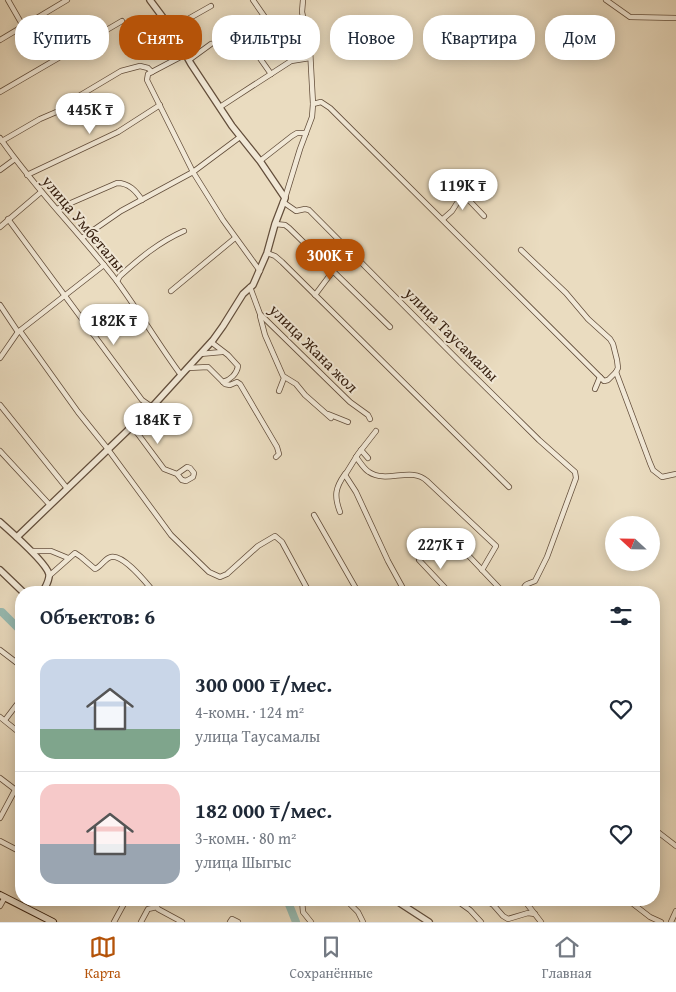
<!DOCTYPE html>
<html lang="ru">
<meta charset="utf-8">
<style>
:root{--surface:#fff;--page:#f6f6f7;--text:#1f2937;--muted:#747a83;--line:#e0e1e3;--accent:#b45309}
body{margin:0;font-family:"Gentium Book Plus",serif;background:var(--page);color:var(--text);height:100vh;display:flex;flex-direction:column;font-size:19px;white-space:nowrap}
*{box-sizing:border-box;margin:0}
p{font-size:16px;color:var(--muted)}
.icon{flex:none;width:28px;height:28px;fill:none;stroke:currentColor;stroke-width:2;stroke-linecap:round;stroke-linejoin:round}
.map{position:relative;flex:1;overflow:hidden}
.details{position:absolute;left:15px;top:586px;width:645px;height:320px;display:flex;flex-direction:column;background:var(--surface);border-radius:20px;box-shadow:0 2px 12px #0003}
.details>*{flex:none}
.hud{position:absolute;left:15px;top:15px;width:646px;height:45px;display:flex;gap:10px}
.needle{width:32px;rotate:292deg}
.fabs{position:absolute;left:605px;top:516px;display:grid;gap:10px}
.fabs a{display:grid;place-items:center;width:55px;height:55px;border-radius:50%;background:var(--surface);box-shadow:0 2px 12px #0003;font-size:25px}
.price{position:absolute;translate:-50% -42px;padding:0 11px;border-radius:18px;background:#fff;color:#222;font-size:16px;line-height:32px;filter:drop-shadow(0 1px 2px #0008)}
.price::after{content:'';position:absolute;left:50%;top:30px;width:15px;height:11px;margin-left:-8px;background:inherit;clip-path:polygon(0 0,100% 0,50% 100%)}
.price.on{background:var(--accent);color:#fff}
ul{padding:0;list-style:none}
li{display:flex;align-items:center;gap:15px;height:125px;padding:0 25px}
li+li{border-top:1px solid var(--line)}
li span{display:grid;place-items:center;flex:none;width:140px;height:100px;border-radius:15px;color:#555}
li>.icon{margin-inline-start:auto}
span .icon{width:60px;height:60px;fill:#fffc;stroke-width:1}
li b{font-size:21px}
h2{display:flex;justify-content:space-between;align-items:center;height:60px;padding:0 25px;font-size:21px}
.tag{padding:0 18px;border-radius:20px;background:var(--surface);box-shadow:0 2px 12px #0003;font-size:18px;line-height:45px}
.tag.on{background:var(--accent);color:#fff}
.tab-bar{display:flex;justify-content:space-around;align-items:center;height:70px;border-top:1px solid var(--line);background:var(--surface);font-size:14px;color:var(--muted)}
.tab-bar a{display:grid;justify-items:center;gap:2px}
.tab-bar .on{color:var(--accent)}
.map>svg:first-child{display:block}
.lines{fill:none;stroke-linecap:round;stroke-linejoin:round}
.river{stroke:#98bcb3;stroke-width:8}
.minor-casing{stroke:#634e3b;stroke-width:6}
.tertiary-casing{stroke:#634e3b;stroke-width:8}
.secondary-casing{stroke:#361f0f;stroke-width:8}
.minor{stroke:#f1e8d6;stroke-width:4.5}
.tertiary{stroke:#f1e8d6;stroke-width:5.5}
.secondary{stroke:#f1e8d6;stroke-width:6}
.labels{text-anchor:middle;stroke-width:4;stroke-linejoin:round;paint-order:stroke}
.street-label{font-size:16px;fill:#361f0f;stroke:#f1e8d6}
</style>
<div class="map">
<svg width="676" height="922" viewBox="0 0 676 922">
<rect width="100%" height="100%" fill="#eadcc0"/>
<filter id="stains"><feTurbulence type="fractalNoise" baseFrequency=".004" numOctaves="4"/><feColorMatrix values="0 0 0 0 .2 0 0 0 0 .09 0 0 0 0 .02 0 0 0 .5 -.17"/></filter>
<radialGradient id="worn" r=".72"><stop offset=".6" stop-color="#630" stop-opacity="0"/><stop offset="1" stop-color="#630" stop-opacity=".3"/></radialGradient>
<g class="lines">
<!-- river -->
<g class="river">
<polyline points="0,612 2,612 21,631"/>
<polyline points="284,900 288,902 296,922"/>
</g>
<defs>
<g id="minor">
<polyline points="8,0 23,26"/>
<polyline points="253,0 271,26"/>
<polyline points="606,0 630,17 676,18"/>
<polyline points="240,30 271,74"/>
<polyline points="173,31 188,19 211,6"/>
<polyline points="0,40 67,0"/>
<polyline points="186,54 148,74 147,80 193,172 223,220 260,271"/>
<polyline points="189,60 211,44"/>
<polyline points="0,92 122,21"/>
<polyline points="313,104 321,102 330,108 604,381 608,380 616,372 650,463 653,470 662,477 676,474"/>
<polyline points="220,107 291,61 310,58"/>
<path d="M0 138C35 189 79 232 116 280 139 311 158 344 181 375"/>
<polyline points="2,141 40,119 68,107 79,96 121,71 140,66 148,68 152,72"/>
<polyline points="260,161 292,136 297,133 306,133"/>
<polyline points="0,170 15,159"/>
<polyline points="27,175 118,132 160,105"/>
<polyline points="285,198 300,149 312,117 313,104 310,49 302,12 303,0"/>
<path d="M283 202 296 211 305 209 309 210 462 364 539 440 575 472 576 478 547 557 535 581C526 585 526 582 522 592"/>
<path d="M57 209 117 183C129 183 136 191 142 200"/>
<polyline points="8,219 142,400 152,407"/>
<polyline points="443,219 452,211 459,200 464,195 484,216"/>
<polyline points="275,224 285,225 289,228 390,327"/>
<polyline points="0,227 41,192"/>
<polyline points="82,238 121,211 193,172 240,137"/>
<polyline points="521,250 566,293 588,319 610,339 613,344 617,360 618,368 616,372"/>
<polyline points="267,253 275,256 282,262 509,487"/>
<path d="M117 281 120 276C140 258 159 242 184 231"/>
<polyline points="250,287 260,314 350,402 368,415 370,419"/>
<polyline points="171,291 235,238"/>
<polyline points="315,295 333,271"/>
<polyline points="0,305 18,332"/>
<polyline points="260,316 265,335 283,376 296,384 305,395 331,418"/>
<polyline points="20,331 78,412 107,448 171,535 209,572 220,577 227,574 258,546 275,536 282,542 309,592"/>
<path d="M211 342 228 355 238 366C237 374 230 380 223 382"/>
<polyline points="200,354 222,352"/>
<polyline points="0,358 18,332 104,265"/>
<polyline points="188,368 208,367 225,384 230,385 237,382 240,384 277,447 279,454 276,457"/>
<polyline points="595,389 600,377"/>
<polyline points="279,391 284,378"/>
<polyline points="0,405 66,487"/>
<polyline points="328,414 348,422"/>
<polyline points="132,426 164,469 177,474 182,480 186,481 193,477 194,473 190,468 187,467 177,474"/>
<polyline points="376,431 358,454 345,475 356,492 388,561 405,592"/>
<polyline points="361,450 368,458"/>
<polyline points="0,451 49,504"/>
<path d="M356 457C360 462 364 469 369 472 387 484 411 466 427 481L496 546 482 570"/>
<path d="M340 512C334 496 335 488 345 474"/>
<polyline points="314,515 358,592"/>
<polyline points="448,534 503,592"/>
<polyline points="31,551 51,551 68,558"/>
<polyline points="419,560 449,592"/>
<path d="M49 576 75 553 81 557 95 569C101 567 105 558 111 557 124 554 147 584 154 592"/>
<polyline points="0,650 21,666"/>
<polyline points="0,717 21,734"/>
<polyline points="5,720 21,699"/>
<polyline points="0,778 21,794"/>
<polyline points="0,818 15,790"/>
<polyline points="654,829 676,846"/>
<polyline points="0,841 21,852"/>
<polyline points="302,900 303,912 311,922"/>
<polyline points="346,900 358,912 363,922"/>
<polyline points="456,900 470,910 481,922"/>
<polyline points="482,900 492,904"/>
<polyline points="489,900 503,916 508,919 528,913 535,914"/>
<polyline points="524,900 541,922"/>
<polyline points="628,900 650,917 661,922"/>
<polyline points="0,906 5,897"/>
<polyline points="157,907 158,909 182,922"/>
<polyline points="114,922 126,900"/>
<polyline points="141,922 148,909 157,907"/>
<polyline points="230,922 232,919 238,922"/>
<polyline points="671,922 676,911"/>
</g>
<g id="tertiary">
<path d="M0 522C10 531 46 562 49 574 50 580 45 587 43 592"/>
<polyline points="17,537 152,407 213,340 223,326 243,294 253,285 267,253 275,224 285,198 260,161 232,126 191,64 170,27 150,0"/>
<polyline points="0,570 23,592"/>
<polyline points="395,900 429,922"/>
</g>
<polyline id="secondary" points="0,895 53,922"/>
</defs>
<!-- minor casing -->
<use href="#minor" class="minor-casing"/>
<!-- tertiary casing -->
<use href="#tertiary" class="tertiary-casing"/>
<!-- secondary casing -->
<use href="#secondary" class="secondary-casing"/>
<!-- minor -->
<use href="#minor" class="minor"/>
<!-- tertiary -->
<use href="#tertiary" class="tertiary"/>
<!-- secondary -->
<use href="#secondary" class="secondary"/>
</g>
<g class="labels">
<!-- street labels -->
<g class="street-label">
<text transform="translate(84 223) rotate(50)" y="6">улица Умбеталы</text>
<text transform="translate(452 334) rotate(45)" y="6">улица Таусамалы</text>
<text transform="translate(314 348) rotate(45)" y="6">улица Жана жол</text>
</g>
</g>
<rect width="100%" height="100%" filter="url(#stains)"/>
<rect width="100%" height="100%" fill="url(#worn)"/>
</svg>
<div class="fabs">
<a><svg class="needle" viewBox="-14 -14 28 28"><path d="M0-13l5 13h-10z" fill="#e53935"/><path d="M0 13l5-13h-10z" fill="#747a83"/></svg></a>
</div>
<b class="price" style="left:90px;top:135px">445K ₸</b>
<b class="price" style="left:463px;top:211px">119K ₸</b>
<b class="price on" style="left:330px;top:281px">300K ₸</b>
<b class="price" style="left:114px;top:346px">182K ₸</b>
<b class="price" style="left:158px;top:445px">184K ₸</b>
<b class="price" style="left:441px;top:570px">227K ₸</b>
<div class="hud">
<a class="tag">Купить</a>
<a class="tag on">Снять</a>
<a class="tag">Фильтры</a>
<a class="tag">Новое</a>
<a class="tag">Квартира</a>
<a class="tag">Дом</a>
</div>
<section class="details">
<h2>Объектов: 6<svg class="icon" aria-label="filters" viewBox="0 0 24 24"><path d="M4 7h16M4 17h16"/><circle cx="9" cy="7" r="2"/><circle cx="15" cy="17" r="2"/></svg></h2>
<ul>
<li><span style="background:linear-gradient(#c9d6e8 70%,#7fa58c 0)"><svg class="icon" aria-label="home" viewBox="0 0 24 24"><path d="M3 11l9-7 9 7M6 9v11h12V9"/></svg></span><div><b>300 000 ₸/мес.</b><p>4-комн. · 124 m²</p><p>улица Таусамалы</p></div><svg class="icon" aria-label="heart" viewBox="0 0 24 24"><path d="M12 20l-8-8c-3-5 5-10 8-4 3-6 11-1 8 4z"/></svg></li>
<li><span style="background:linear-gradient(#f6c9c9 60%,#9aa5b1 0)"><svg class="icon" aria-label="home" viewBox="0 0 24 24"><path d="M3 11l9-7 9 7M6 9v11h12V9"/></svg></span><div><b>182 000 ₸/мес.</b><p>3-комн. · 80 m²</p><p>улица Шыгыс</p></div><svg class="icon" aria-label="heart" viewBox="0 0 24 24"><path d="M12 20l-8-8c-3-5 5-10 8-4 3-6 11-1 8 4z"/></svg></li>
</ul>
</section>
</div>
<nav class="tab-bar">
<a class="on"><svg class="icon" aria-label="map" viewBox="0 0 24 24"><path d="M3 6l6-2 6 2 6-2v14l-6 2-6-2-6 2zM9 4v14M15 6v14"/></svg>Карта</a>
<a><svg class="icon" aria-label="saved" viewBox="0 0 24 24"><path d="M7 4h10v16l-5-4-5 4z"/></svg>Сохранённые</a>
<a><svg class="icon" aria-label="home" viewBox="0 0 24 24"><path d="M3 11l9-7 9 7M6 9v11h12V9"/></svg>Главная</a>
</nav>
